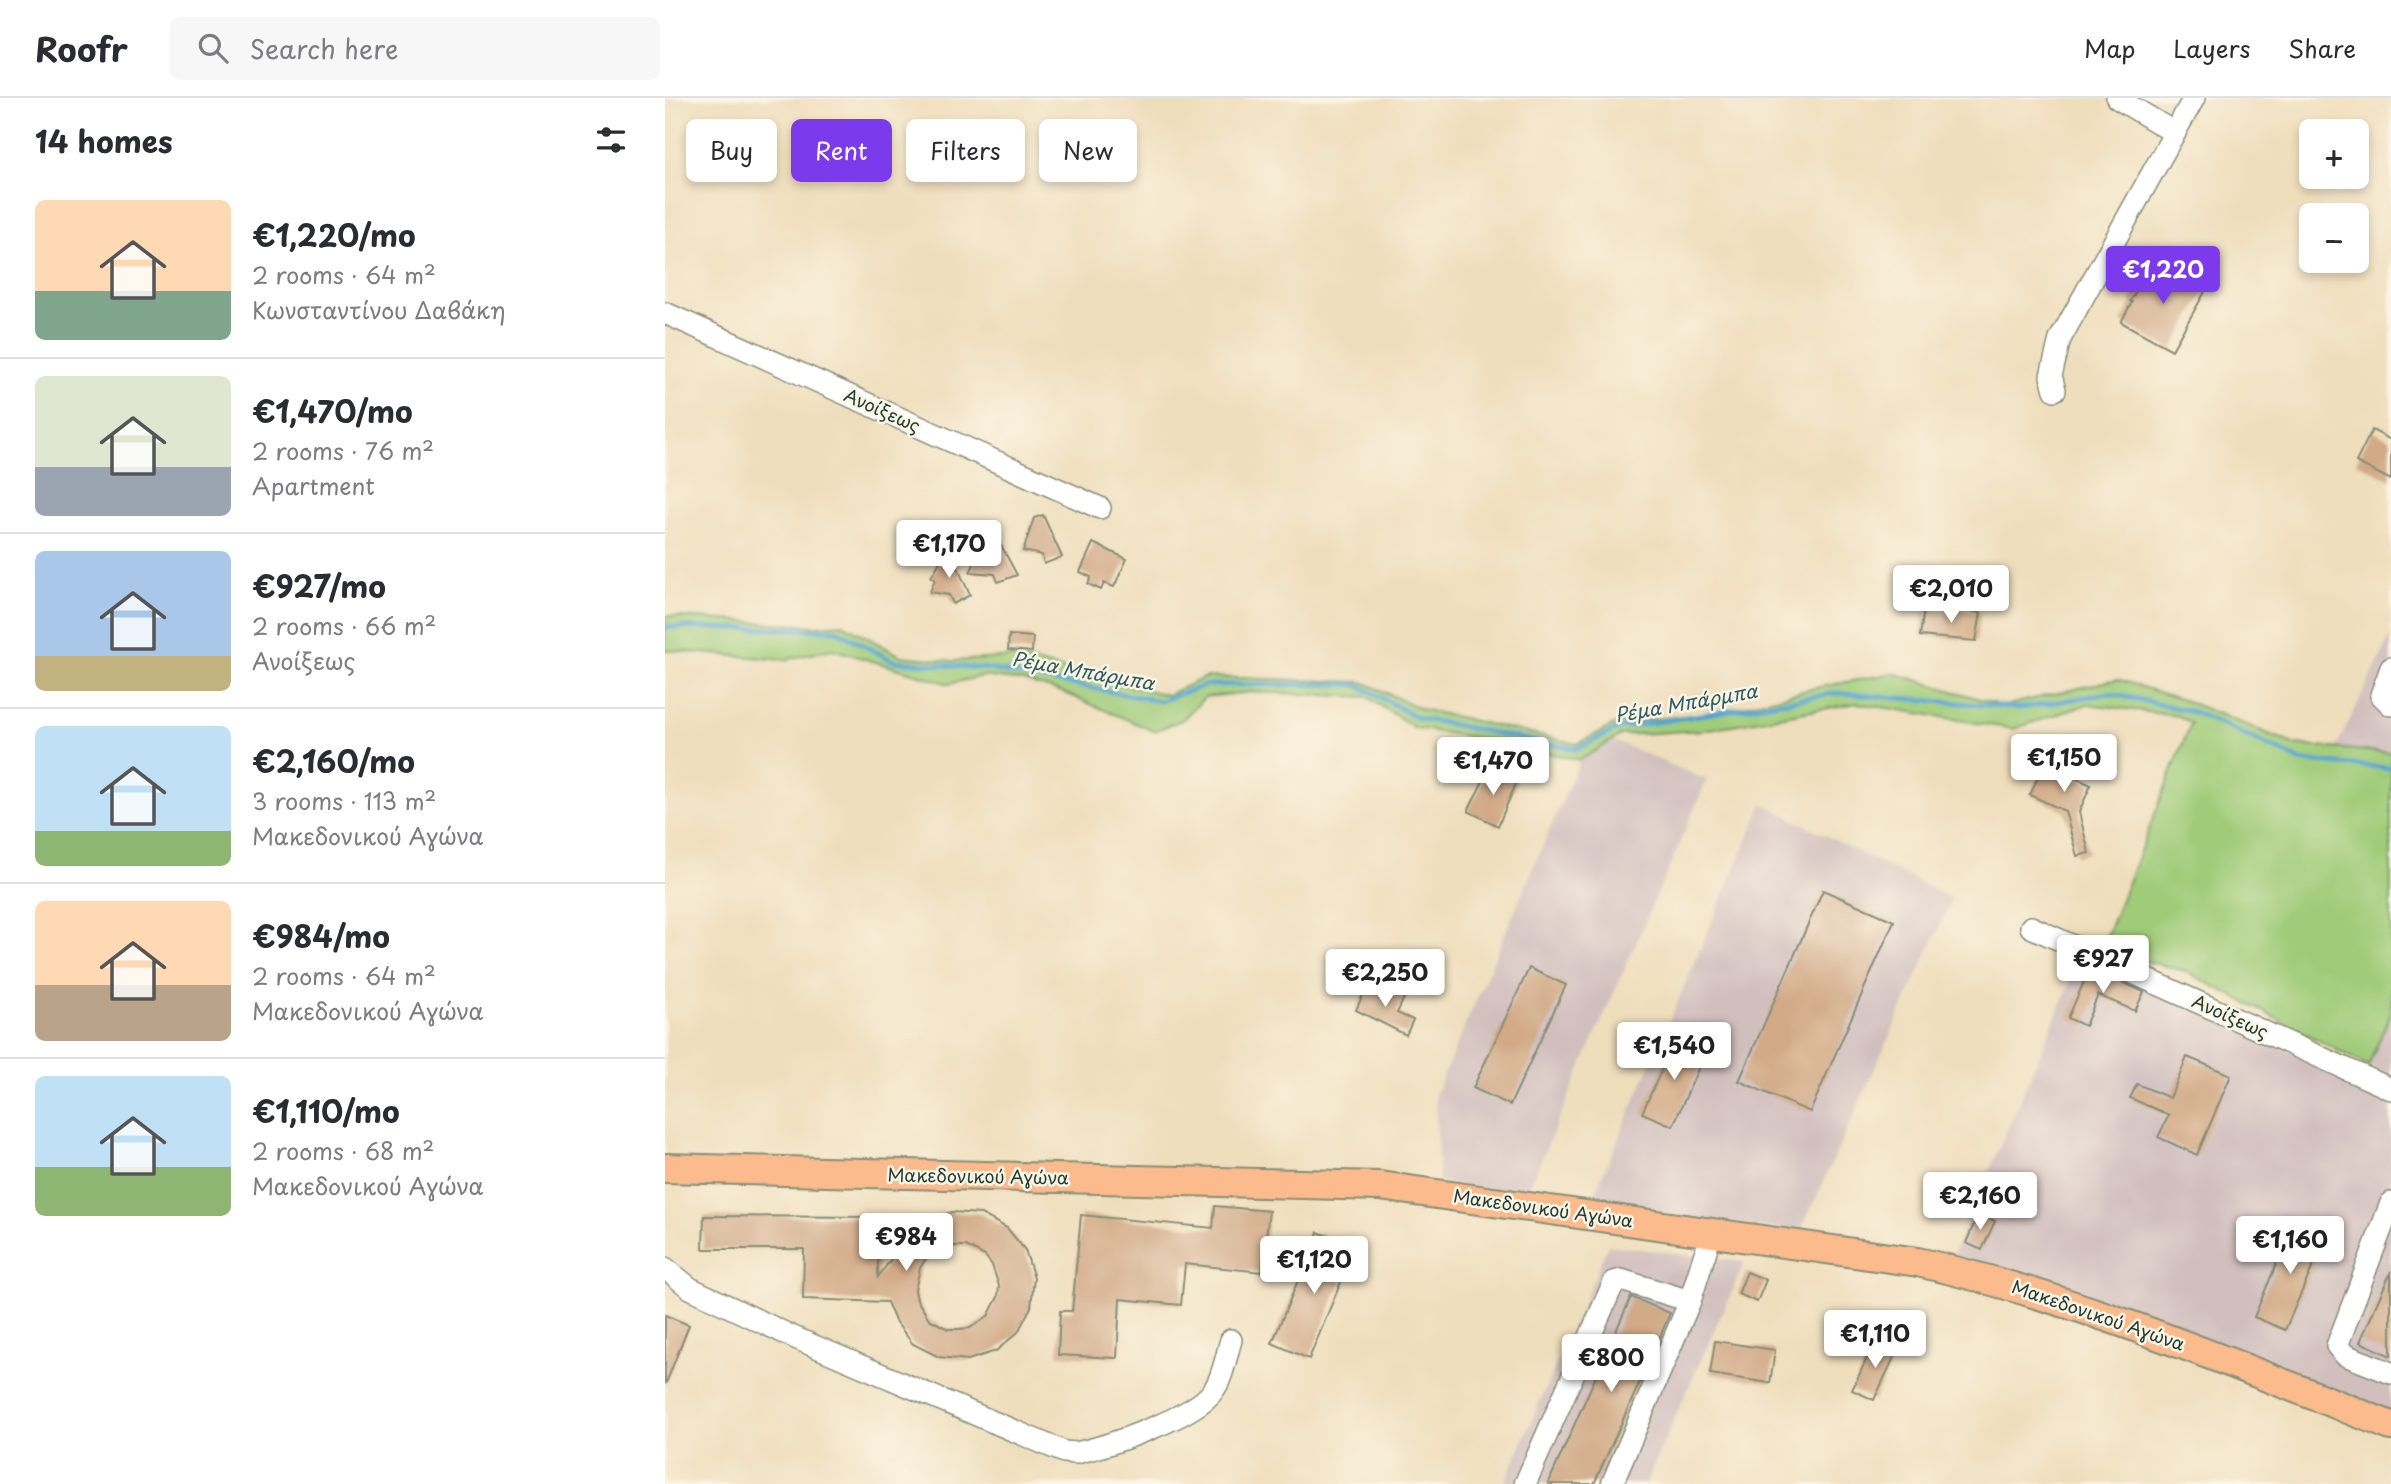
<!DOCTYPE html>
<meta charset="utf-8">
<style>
:root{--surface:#fff;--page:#f7f7f7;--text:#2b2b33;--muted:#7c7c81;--line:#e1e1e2;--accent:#7c3aed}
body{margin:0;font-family:"Playpen Sans",sans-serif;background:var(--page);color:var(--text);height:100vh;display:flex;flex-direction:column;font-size:26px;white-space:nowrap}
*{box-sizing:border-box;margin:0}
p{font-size:23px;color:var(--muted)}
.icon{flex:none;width:38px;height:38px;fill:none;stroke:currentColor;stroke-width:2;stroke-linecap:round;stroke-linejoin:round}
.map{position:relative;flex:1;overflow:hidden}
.details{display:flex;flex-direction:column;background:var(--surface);width:665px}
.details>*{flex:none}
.banner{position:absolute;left:21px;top:21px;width:665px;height:63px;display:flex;gap:14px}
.controls{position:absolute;left:1634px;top:21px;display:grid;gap:14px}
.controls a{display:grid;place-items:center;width:70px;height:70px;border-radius:10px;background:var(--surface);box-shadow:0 4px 10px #0003;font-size:35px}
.price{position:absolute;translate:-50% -60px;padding:0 16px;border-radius:7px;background:#fff;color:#222;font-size:23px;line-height:46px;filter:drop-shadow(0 2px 4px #0008)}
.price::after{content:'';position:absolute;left:50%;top:42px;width:21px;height:16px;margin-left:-10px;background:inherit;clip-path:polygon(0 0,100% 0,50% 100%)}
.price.active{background:var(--accent);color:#fff}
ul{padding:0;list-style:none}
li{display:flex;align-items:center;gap:21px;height:175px;padding:0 35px}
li+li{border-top:2px solid var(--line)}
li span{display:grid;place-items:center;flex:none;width:196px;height:140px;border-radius:10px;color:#555}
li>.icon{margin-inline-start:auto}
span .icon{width:84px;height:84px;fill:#fffc;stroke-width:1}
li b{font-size:30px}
h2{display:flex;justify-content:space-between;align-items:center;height:84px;padding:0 35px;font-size:30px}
.tag{padding:0 24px;border-radius:10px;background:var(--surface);box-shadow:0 4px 10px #0003;font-size:24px;line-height:63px}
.tag.active{background:var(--accent);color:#fff}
header{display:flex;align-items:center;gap:42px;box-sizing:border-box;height:98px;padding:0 35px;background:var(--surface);border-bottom:2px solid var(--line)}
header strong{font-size:33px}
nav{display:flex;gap:38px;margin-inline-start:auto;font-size:24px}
.search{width:490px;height:63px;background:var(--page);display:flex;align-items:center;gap:18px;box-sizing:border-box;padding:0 24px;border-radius:10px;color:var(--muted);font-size:26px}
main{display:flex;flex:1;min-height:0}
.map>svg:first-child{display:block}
.industrial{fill:#d1bfbe}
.grass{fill:#a0cc79;stroke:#608456;stroke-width:2}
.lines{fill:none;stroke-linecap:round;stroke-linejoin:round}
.stream{stroke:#52a3cd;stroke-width:5}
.building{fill:#d2aa87;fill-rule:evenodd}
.minor-casing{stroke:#878e78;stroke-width:24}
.major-casing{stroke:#878e78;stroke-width:32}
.minor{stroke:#fff;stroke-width:21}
.major{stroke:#fbbb8c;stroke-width:28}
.labels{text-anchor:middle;stroke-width:5;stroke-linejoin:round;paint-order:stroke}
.street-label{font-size:18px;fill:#1f3d34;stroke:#fcf5e5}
.water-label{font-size:19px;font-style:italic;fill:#2e5c62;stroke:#fcf5e5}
</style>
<header>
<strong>Roofr</strong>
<div class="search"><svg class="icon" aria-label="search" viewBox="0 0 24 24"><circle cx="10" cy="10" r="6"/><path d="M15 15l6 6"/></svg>Search here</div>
<nav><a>Map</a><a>Layers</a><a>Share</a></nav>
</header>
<main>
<section class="details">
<h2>14 homes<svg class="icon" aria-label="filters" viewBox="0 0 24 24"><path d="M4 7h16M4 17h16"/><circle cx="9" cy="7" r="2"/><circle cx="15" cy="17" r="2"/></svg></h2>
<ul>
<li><span style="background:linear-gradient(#ffd9b3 65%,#7fa58c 0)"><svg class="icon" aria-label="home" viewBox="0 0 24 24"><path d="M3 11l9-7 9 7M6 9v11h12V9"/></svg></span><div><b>€1,220/mo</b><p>2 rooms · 64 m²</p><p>Κωνσταντίνου Δαβάκη</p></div></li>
<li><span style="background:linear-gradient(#dfe7d0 65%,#9aa5b1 0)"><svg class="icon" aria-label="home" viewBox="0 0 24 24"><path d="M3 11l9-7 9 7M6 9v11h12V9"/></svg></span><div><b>€1,470/mo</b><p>2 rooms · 76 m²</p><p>Apartment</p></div></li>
<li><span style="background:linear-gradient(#a9c7e8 75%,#c2b280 0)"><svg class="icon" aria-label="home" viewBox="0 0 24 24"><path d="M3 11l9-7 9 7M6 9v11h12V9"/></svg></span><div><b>€927/mo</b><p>2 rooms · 66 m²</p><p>Ανοίξεως</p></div></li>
<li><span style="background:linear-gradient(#bfe0f5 75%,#8fb573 0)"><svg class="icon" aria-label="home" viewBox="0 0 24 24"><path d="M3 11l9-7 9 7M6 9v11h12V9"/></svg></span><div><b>€2,160/mo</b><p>3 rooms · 113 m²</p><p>Μακεδονικού Αγώνα</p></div></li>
<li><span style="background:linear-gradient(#ffd9b3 60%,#b9a48a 0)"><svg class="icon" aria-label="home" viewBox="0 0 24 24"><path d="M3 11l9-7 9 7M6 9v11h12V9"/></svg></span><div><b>€984/mo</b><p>2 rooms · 64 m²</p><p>Μακεδονικού Αγώνα</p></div></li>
<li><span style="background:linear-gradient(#bfe0f5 65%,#8fb573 0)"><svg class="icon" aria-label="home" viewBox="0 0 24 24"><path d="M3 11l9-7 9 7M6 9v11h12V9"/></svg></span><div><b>€1,110/mo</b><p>2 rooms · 68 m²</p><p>Μακεδονικού Αγώνα</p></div></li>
</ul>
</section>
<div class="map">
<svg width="1726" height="1386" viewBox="0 0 1726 1386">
<rect width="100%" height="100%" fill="#fcf5e5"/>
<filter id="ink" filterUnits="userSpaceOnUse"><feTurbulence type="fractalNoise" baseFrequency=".0143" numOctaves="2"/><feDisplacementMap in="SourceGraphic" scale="14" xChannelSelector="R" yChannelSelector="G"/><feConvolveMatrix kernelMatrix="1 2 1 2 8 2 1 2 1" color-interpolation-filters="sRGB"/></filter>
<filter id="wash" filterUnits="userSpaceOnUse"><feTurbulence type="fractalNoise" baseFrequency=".00686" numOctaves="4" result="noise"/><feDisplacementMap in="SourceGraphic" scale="28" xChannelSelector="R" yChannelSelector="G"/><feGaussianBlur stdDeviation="1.57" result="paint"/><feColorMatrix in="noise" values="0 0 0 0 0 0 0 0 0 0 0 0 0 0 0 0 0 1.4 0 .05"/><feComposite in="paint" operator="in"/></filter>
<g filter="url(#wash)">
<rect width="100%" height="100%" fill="#efdebc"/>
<!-- industrial -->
<g class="industrial">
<polygon points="1726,538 1726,664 1671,650"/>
<polygon points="948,642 1042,682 861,1096 774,1084 770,997 915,662"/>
<polygon points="1098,706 1287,801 1136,1133 923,1111"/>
<polygon points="1416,860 1726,1000 1726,1323 1287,1159"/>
<polygon points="1726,915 1726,978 1703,968"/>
<polygon points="943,1147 1080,1164 980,1386 839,1386"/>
</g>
<!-- grass -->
<polygon class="grass" points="0,518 149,528 178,526 236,558 288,563 350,559 502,597 541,579 698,584 756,611 912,646 953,625 1055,614 1150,590 1228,575 1338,608 1452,581 1524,604 1631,647 1726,655 1726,915 1703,968 1520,873 1436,852 1526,625 1513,618 1423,606 1348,631 1192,605 1039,632 956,637 915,662 813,640 750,630 702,599 588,594 540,599 517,622 489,633 397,594 358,583 318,578 284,586 167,551 120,562 0,552"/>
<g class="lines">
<!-- stream -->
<polyline class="stream" points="0,529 171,532 228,563 324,571 495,603 541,587 691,586 753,620 911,651 955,630 1172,595 1357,610 1444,595 1529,614 1637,663 1726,670"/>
</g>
<g id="blocks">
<!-- building -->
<g class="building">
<polygon points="1490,164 1541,192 1507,252 1456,224 1467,204 1465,203"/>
<polygon points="1707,332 1726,342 1726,382 1691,364"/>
<polygon points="378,417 397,459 379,466 377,457 358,453 369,420"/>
<polygon points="331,438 352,477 333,484 330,476 305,474 322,440"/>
<polygon points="428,445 462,461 449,489 439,485 436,492 423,486 426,479 415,474"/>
<polygon points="279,457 288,459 305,497 288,506 284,497 265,494 270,481 266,479"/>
<polygon points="1289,510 1316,515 1311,543 1255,538 1259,511 1288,515"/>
<polygon points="344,537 368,539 367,554 343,552"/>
<polygon points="1385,652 1414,666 1408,679 1426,687 1414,714 1424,755 1412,758 1400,713 1365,697"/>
<polygon points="825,669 852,683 833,728 803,713"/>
<polygon points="1158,792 1229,823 1145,1014 1074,983"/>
<polygon points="864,870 901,887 845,1007 808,990"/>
<polygon points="1425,870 1479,894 1470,913 1433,897 1420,928 1403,920"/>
<polygon points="702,888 720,896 722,890 740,898 732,915 748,922 741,937 691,912"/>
<polygon points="1011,940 1041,953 1008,1028 977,1015"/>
<polygon points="1522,959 1566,977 1532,1057 1493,1039 1504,1017 1465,1000 1472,986 1505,1000"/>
<polygon points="550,1108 604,1113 597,1174 520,1166 516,1207 455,1201 452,1260 393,1257 395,1213 407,1213 416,1117 548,1130"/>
<path d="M287 1114 316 1116 342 1130 360 1152 369 1180 366 1209 353 1234 331 1253 303 1262 274 1259 248 1246 230 1223 222 1204 138 1201 139 1151H38L39 1118 213 1119V1179L248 1131 260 1122ZM290 1148H301L320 1158 327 1167 334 1188 333 1199 323 1218 305 1230 294 1231H283L264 1221 252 1202 250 1192 255 1170 261 1161 279 1150Z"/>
<polygon points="1313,1116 1330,1123 1317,1152 1301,1145"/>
<polygon points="1629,1124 1661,1138 1620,1232 1589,1219"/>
<polygon points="653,1134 690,1150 644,1261 607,1245"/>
<polygon points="1726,1173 1726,1258 1695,1244"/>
<polygon points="1082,1174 1101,1182 1092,1204 1073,1196"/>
<polygon points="966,1199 1005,1215 988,1255 929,1386 883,1386"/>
<polygon points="0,1217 24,1227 1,1285 0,1285"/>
<polygon points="1050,1243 1110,1252 1105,1285 1045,1276"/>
<polygon points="1210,1243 1232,1253 1209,1302 1187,1292"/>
</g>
</g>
</g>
<g filter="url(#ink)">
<use href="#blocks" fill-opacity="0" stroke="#878e78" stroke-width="2"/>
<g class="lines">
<defs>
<g id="minor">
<polyline points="1452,0 1510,35"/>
<polyline points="0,215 435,410"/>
<polyline points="1390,292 1386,278 1395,241 1529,0"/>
<polyline points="1726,570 1716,597 1726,607"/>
<polyline points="1366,829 1726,991"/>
<polyline points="1726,1105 1672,1248 1680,1257 1726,1275"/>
<path d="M0 1170 25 1190 128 1239 399 1354 411 1355C443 1348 530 1319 548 1293 558 1280 561 1258 566 1242"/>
<polyline points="860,1386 949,1184 956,1182 1025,1203"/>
<polyline points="947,1386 1025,1203 1046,1136"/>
</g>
<path id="major" d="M0 1070 715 1088 1253 1164C1416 1201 1571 1267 1726 1328"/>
</defs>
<!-- minor casing -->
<use href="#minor" class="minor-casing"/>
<!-- major casing -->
<use href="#major" class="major-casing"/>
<!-- minor -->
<use href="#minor" class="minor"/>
<!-- major -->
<use href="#major" class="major"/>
</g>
</g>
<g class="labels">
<!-- street labels -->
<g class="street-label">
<text transform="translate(217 313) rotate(24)" y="6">Ανοίξεως</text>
<text transform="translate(1565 919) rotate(24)" y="6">Ανοίξεως</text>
<text transform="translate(313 1079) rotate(1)" y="6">Μακεδονικού Αγώνα</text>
<text transform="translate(878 1111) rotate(8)" y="6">Μακεδονικού Αγώνα</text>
<text transform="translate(1433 1218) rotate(19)" y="6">Μακεδονικού Αγώνα</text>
</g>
<!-- water labels -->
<g class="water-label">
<text transform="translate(418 573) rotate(10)" y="7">Ρέμα Μπάρμπα</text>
<text transform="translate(1021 605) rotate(-10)" y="7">Ρέμα Μπάρμπα</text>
</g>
</g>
</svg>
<div class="controls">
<a>+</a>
<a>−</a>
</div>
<b class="price active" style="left:1498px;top:208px">€1,220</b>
<b class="price" style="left:284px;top:482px">€1,170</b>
<b class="price" style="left:1286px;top:527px">€2,010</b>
<b class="price" style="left:1399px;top:696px">€1,150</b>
<b class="price" style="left:828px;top:699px">€1,470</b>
<b class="price" style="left:1438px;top:897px">€927</b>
<b class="price" style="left:720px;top:911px">€2,250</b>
<b class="price" style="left:1009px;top:984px">€1,540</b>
<b class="price" style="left:1315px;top:1134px">€2,160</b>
<b class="price" style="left:241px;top:1175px">€984</b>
<b class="price" style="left:1625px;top:1178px">€1,160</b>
<b class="price" style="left:649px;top:1198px">€1,120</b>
<b class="price" style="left:1210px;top:1272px">€1,110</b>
<b class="price" style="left:946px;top:1296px">€800</b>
<div class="banner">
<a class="tag">Buy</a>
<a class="tag active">Rent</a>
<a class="tag">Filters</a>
<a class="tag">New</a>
</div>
</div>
</main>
